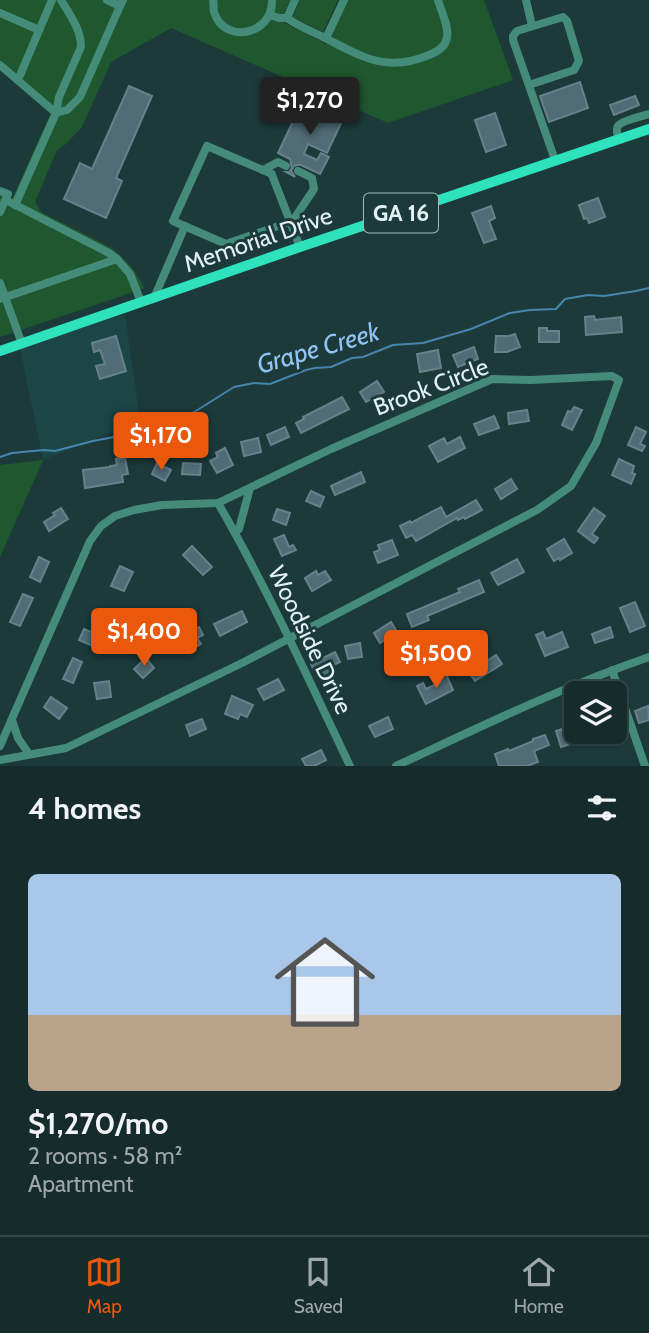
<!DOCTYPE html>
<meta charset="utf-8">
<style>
:root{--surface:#162c2c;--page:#1f3434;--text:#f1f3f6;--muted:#9ea7a9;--line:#354848;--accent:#ea580c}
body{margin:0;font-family:Cabin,sans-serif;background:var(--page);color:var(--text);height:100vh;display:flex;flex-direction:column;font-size:26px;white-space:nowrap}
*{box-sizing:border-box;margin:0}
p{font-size:23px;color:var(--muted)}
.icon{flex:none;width:38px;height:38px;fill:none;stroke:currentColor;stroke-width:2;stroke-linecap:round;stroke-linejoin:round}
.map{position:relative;height:766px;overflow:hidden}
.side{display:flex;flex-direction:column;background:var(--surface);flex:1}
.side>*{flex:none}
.buttons{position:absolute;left:564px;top:681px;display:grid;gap:14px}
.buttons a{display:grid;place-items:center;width:63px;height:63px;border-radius:10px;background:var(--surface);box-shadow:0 2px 5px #0004,0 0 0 2px var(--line);font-size:35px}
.price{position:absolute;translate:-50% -60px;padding:0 16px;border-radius:7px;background:var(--accent);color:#fff;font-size:23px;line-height:46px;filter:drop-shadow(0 2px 4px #0008)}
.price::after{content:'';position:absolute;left:50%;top:42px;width:21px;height:16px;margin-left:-10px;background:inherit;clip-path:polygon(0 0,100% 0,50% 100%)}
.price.current{background:#222;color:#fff}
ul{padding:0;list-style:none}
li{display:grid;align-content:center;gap:14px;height:371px;padding:0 28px}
li span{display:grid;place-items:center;height:217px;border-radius:10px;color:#555}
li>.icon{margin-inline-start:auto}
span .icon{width:126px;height:126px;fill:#fffc;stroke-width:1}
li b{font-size:30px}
h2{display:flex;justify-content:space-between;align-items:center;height:84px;padding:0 28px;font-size:30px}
.tab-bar{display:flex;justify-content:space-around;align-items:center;height:98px;border-top:2px solid var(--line);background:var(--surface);font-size:19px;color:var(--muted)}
.tab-bar a{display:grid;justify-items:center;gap:4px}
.tab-bar .current{color:var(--accent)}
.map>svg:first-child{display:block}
.built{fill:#1c4546}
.green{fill:#1f582f}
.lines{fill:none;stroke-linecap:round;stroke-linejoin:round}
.stream{stroke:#4685ac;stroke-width:2}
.building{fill:#516c76;stroke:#66818c;stroke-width:2}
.minor{stroke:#448c79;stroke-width:8}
.major{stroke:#2de2bc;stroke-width:10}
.labels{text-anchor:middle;stroke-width:6;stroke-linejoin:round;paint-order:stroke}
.shield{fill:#1d3a3b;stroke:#a6babb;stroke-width:2}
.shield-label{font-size:23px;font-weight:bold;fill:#e1f1f2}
.street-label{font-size:24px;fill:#e1f1f2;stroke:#1d3a3b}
.water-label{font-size:26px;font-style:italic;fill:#90c4f3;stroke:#1d3a3b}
</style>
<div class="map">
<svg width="649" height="766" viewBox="0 0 649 766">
<rect width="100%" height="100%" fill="#1d3a3b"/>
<!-- built -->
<polygon class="built" points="125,314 140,420 43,460 20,348"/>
<!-- green -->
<g class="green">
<polygon points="0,0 290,0 281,21 326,44 347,0 484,0 513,80 388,123 171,28 111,62 82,127 66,144 57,150 35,202 41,212 112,248 131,266 145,288 0,337 0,194 12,199 54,106 0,60"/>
<polygon points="300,0 338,0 323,32 293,17"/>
<polygon points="43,460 0,557 0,465"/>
</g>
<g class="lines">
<!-- stream -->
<polyline class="stream" points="0,457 12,453 44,450 55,451 93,441 172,426 234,387 254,383 270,384 306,370 315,368 331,367 352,358 363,357 393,345 423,343 471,329 510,313 530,310 556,309 565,299 588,295 604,296 636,291 649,288"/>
</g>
<!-- building -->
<g class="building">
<polygon points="580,82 588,108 549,122 540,96"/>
<polygon points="129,86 152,96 116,178 122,181 106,218 64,199 80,163 92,169"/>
<polygon points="635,96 639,105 614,115 610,105"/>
<polygon points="303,100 343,119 327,153 308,144 304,154 317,160 321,153 329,157 320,174 301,165 297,165 294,166 291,171 295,177 286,172 289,172 292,168 290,159 278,153"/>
<polygon points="495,113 506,145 486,152 475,120"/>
<polygon points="598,198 605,217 589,223 587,218 584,219 579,205"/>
<polygon points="491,206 495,218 489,221 496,239 484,243 472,213"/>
<polygon points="594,316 595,320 621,317 622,332 586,335 585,317"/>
<polygon points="539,328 547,328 547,331 559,331 559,342 539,342"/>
<polygon points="515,334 520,347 507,352 495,352 496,336 509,336"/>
<polygon points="116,336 126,371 100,379 96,366 105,364 100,350 94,352 92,343"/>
<polygon points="474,347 478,359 458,367 453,355"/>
<polygon points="438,350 441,368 420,372 417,354"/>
<polygon points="377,381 384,392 366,402 360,392"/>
<polygon points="342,397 349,409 301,433 296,423 304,419 303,417"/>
<polygon points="574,407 582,410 572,430 562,425 568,411 571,412"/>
<polygon points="527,410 529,421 509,424 508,413"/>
<polygon points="494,416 499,428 479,435 474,424"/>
<polygon points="285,427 289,437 271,445 267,435"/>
<polygon points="636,427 646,432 640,444 645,446 642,451 628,445"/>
<polygon points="460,437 465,448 438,462 429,446 444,438 447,444"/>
<polygon points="258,438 261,452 244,456 241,442"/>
<polygon points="225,448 233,465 217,473 210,461 218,457 216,453"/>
<polygon points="125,458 128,474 122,475 123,482 85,488 83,470 110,467 110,466 117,465 116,459"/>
<polygon points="619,459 634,466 632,473 635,474 631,484 612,475"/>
<polygon points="157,463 171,470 165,481 152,474"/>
<polygon points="183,463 201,464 200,475 182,474"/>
<polygon points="361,472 365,482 335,495 331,486"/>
<polygon points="511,479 517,489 501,499 495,489"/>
<polygon points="311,491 324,497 320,507 306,501"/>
<polygon points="476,500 482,510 465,519 464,517 458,520 457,518 416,541 412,535 406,538 400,526 410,521 411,523 441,507 446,517"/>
<polygon points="61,508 68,519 49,531 44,522 55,515 53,513"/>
<polygon points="594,508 605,516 592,534 598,538 594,543 578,531"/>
<polygon points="277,509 290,513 286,525 273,520"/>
<polygon points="284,535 289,547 293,545 296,550 282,556 274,539"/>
<polygon points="564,539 572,553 560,560 559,558 554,561 547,549"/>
<polygon points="392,540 398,555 378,563 374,552 380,550 378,545"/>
<polygon points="192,546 212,567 203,575 183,555"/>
<polygon points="39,557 49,562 40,582 30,577"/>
<polygon points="517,559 524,572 498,585 491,573"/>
<polygon points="120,566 133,572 124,591 111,586"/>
<polygon points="316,571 318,575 325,571 331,580 312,591 305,578"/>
<polygon points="479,580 484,592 427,616 429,620 412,627 407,614 460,592 458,589"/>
<polygon points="23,594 33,598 20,626 10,622"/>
<polygon points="635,602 645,626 630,632 620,608"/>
<polygon points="242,611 247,622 220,636 214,624"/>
<polygon points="391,622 397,632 380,643 374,633"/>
<polygon points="199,627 203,635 197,638 201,644 190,650 185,641 196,635 193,630"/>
<polygon points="610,627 613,637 595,643 592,634"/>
<polygon points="84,629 98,635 93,646 79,640"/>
<polygon points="543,632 546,639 562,632 568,647 545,656 536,635"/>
<polygon points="360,643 362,657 348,659 345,646"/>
<polygon points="335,652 340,662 329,667 335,678 326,682 321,670 315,673 311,664"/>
<polygon points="496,655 502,664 475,681 470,674 475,671 474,669"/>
<polygon points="73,658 82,662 73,683 63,679"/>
<polygon points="146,658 154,668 143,678 134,669"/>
<polygon points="446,674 453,690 426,704 417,686 423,683 426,689 441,682 439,678"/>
<polygon points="278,679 284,690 264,700 258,689"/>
<polygon points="109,681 111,697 97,699 94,683"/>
<polygon points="232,696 253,705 247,717 240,714 238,719 225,714"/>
<polygon points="51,697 67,708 59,719 44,707"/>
<polygon points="648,706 649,720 639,723 635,711"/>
<polygon points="388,717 393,729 375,737 369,726"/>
<polygon points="202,719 206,729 190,736 186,725"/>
<polygon points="572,726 577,742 561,747 556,731"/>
<polygon points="545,735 549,745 534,751 538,762 527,766 499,766 495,754 508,749 509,751 533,741 533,739"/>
<polygon points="321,750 326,760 314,766 306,766 302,759"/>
</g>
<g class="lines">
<!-- minor -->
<g class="minor">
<path d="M61 0C70 15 81 29 81 47L59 97 56 113 67 110 80 97 120 6"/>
<polyline points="107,0 120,6 123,0"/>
<path d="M213 0C214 4 213 8 214 12 224 45 273 35 272 0"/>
<polyline points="526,0 532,26"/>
<polyline points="0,13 39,30"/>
<polyline points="270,15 279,18 287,18 295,0"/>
<path d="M287 18C298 26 313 32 325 38 363 57 386 73 429 55 437 52 446 46 447 37 449 26 441 11 438 0"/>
<polyline points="326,38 344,0"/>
<polyline points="0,65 56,113 15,205"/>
<polyline points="18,80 52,0"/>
<polyline points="529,85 574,70 579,61 567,21 563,17 517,31 513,36 513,40 555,160"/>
<path d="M619 139C618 135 615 130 618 126 621 121 643 116 649 114"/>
<polyline points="263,170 278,162 286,166"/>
<polyline points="298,171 312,178 314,189 296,216 290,222 226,244 173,221 207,146 272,174 272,175 300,247"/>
<polyline points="0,191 8,194 0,212"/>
<polyline points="117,259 130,274 141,302"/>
<polyline points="0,283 22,344"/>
<polyline points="154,298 185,226"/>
<polyline points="0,299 117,259 109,253 6,200"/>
<path d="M218 503C267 588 308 678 350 766"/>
<polyline points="235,532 239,529 250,488"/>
<polyline points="612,670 645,766"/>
<polyline points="12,720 18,738 29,754"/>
<polyline points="0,746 90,541 101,526 115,516 134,510 162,505 218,503 331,449 492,379 531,380 612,376 619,380 596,443 571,486 537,510 242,663 66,748 0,760"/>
<path d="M396 766C480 727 562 687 649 657"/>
</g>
<!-- major -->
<polyline class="major" points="0,351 300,247 649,129"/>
</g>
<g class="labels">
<!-- shield labels -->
<rect class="shield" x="364" y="193.5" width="74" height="39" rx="5"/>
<g class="shield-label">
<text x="401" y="221">GA 16</text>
</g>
<!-- street labels -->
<g class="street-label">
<text transform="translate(258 240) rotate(-19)" y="8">Memorial Drive</text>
<text transform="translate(431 387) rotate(-21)" y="8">Brook Circle</text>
<text transform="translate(310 640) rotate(64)" y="8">Woodside Drive</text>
</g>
<!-- water labels -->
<g class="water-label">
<text transform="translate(318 348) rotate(-16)" y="9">Grape Creek</text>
</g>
</g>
</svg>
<div class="buttons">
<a><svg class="icon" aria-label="layers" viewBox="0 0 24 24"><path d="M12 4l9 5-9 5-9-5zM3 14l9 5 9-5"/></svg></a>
</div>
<b class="price current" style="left:310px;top:137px">$1,270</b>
<b class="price" style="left:161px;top:472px">$1,170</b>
<b class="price" style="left:144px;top:668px">$1,400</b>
<b class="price" style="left:436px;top:690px">$1,500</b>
</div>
<section class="side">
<h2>4 homes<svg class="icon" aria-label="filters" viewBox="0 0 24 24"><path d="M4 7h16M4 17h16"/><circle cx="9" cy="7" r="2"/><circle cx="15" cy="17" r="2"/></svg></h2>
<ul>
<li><span style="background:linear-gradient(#a9c7e8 65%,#b9a48a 0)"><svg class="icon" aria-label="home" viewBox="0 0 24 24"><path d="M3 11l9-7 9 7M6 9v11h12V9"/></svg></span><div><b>$1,270/mo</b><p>2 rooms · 58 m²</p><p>Apartment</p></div></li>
</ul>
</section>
<nav class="tab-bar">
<a class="current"><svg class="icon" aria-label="map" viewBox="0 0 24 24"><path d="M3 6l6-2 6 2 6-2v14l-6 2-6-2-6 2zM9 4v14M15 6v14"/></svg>Map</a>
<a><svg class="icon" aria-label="saved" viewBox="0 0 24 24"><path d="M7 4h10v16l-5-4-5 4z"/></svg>Saved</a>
<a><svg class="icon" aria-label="home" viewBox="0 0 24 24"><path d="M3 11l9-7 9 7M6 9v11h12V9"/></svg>Home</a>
</nav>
